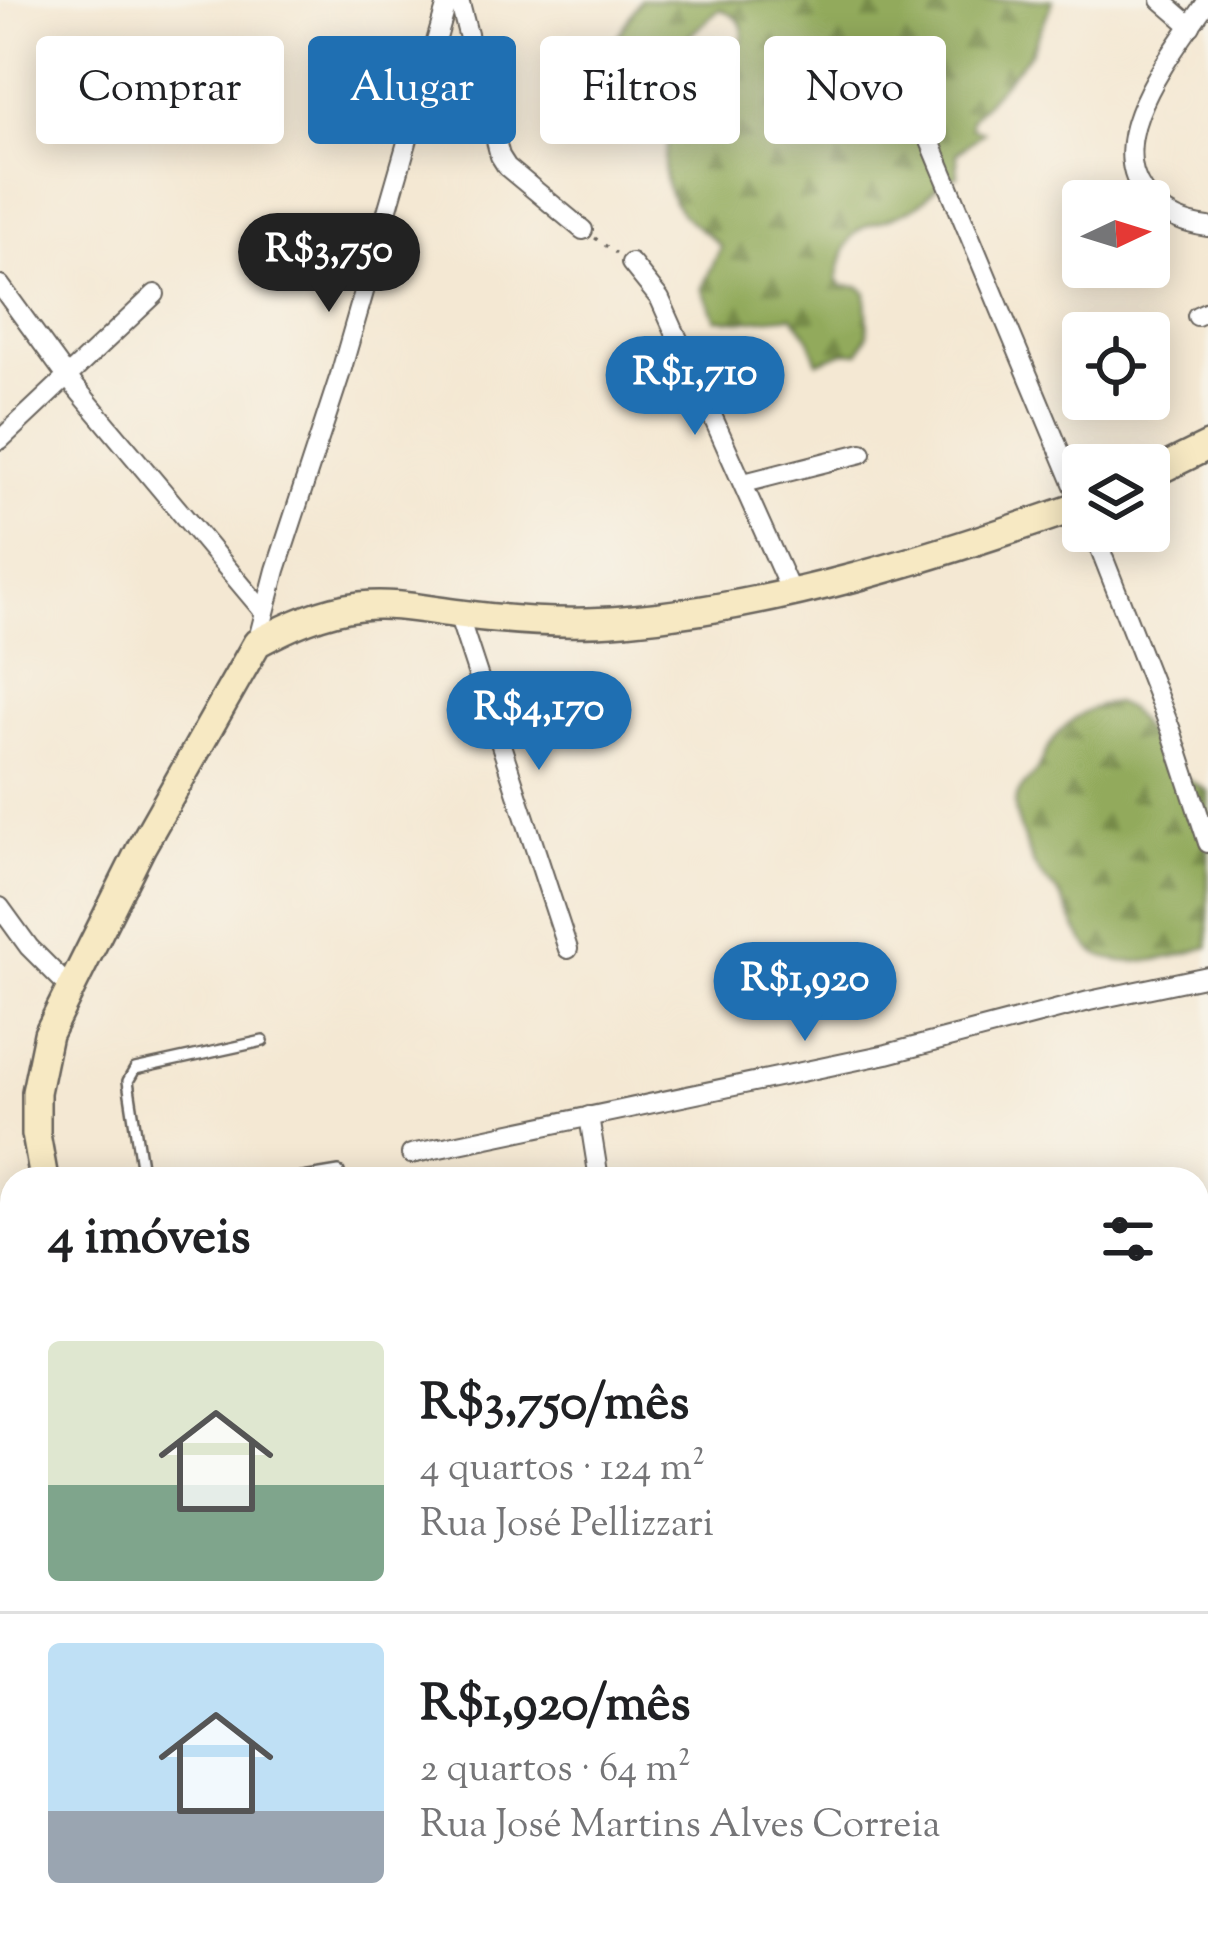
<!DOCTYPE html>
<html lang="pt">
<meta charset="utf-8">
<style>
:root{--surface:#fff;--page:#f6f6f6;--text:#202124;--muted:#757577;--line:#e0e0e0;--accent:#1f6fb2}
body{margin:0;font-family:"Sorts Mill Goudy",serif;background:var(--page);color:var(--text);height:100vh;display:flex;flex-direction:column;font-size:45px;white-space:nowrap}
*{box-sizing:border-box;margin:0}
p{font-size:39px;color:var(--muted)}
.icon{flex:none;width:66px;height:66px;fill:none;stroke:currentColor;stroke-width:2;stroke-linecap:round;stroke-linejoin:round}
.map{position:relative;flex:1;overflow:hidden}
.panel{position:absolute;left:0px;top:1167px;width:1209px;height:771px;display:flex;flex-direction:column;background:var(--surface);border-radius:36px 36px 0 0;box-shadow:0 6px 30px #0003}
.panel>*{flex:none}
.banner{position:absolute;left:36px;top:36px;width:1137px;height:108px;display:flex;gap:24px}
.needle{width:78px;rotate:86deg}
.tools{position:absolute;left:1062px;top:180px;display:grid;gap:24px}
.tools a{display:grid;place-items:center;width:108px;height:108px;border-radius:12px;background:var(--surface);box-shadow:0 6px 30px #0003;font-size:60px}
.price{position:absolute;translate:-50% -102px;padding:0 27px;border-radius:42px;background:var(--accent);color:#fff;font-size:39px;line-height:78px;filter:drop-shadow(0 3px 6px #0008)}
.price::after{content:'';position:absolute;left:50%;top:72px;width:36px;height:27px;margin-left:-18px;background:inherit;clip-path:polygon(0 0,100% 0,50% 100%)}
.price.selected{background:#222;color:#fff}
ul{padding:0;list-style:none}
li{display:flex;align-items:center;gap:36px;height:300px;padding:0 48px}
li+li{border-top:3px solid var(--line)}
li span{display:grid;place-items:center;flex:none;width:336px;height:240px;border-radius:12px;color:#555}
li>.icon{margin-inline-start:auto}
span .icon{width:144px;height:144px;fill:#fffc;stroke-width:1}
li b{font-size:51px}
h2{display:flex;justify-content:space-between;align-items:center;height:144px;padding:0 48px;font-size:51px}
.chip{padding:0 42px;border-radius:12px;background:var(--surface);box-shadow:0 6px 30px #0003;font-size:42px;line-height:108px}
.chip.selected{background:var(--accent);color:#fff}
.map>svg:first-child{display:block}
.forest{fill:url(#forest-firs);stroke:#57633c;stroke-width:3}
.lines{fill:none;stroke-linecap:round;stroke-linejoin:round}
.service-casing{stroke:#68635c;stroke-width:14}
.minor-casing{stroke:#68635c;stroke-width:22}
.secondary-casing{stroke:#68635c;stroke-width:32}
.path{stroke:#68635c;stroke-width:3;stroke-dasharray:3 9;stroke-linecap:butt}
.service{stroke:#fff;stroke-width:9}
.minor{stroke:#fff;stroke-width:18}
.secondary{stroke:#f7e9c3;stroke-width:27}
</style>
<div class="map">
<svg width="1208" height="1936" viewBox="0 0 1208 1936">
<defs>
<pattern id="forest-firs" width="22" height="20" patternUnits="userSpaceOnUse" patternTransform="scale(3)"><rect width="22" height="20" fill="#92aa5b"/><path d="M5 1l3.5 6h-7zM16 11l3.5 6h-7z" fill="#768a4a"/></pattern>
</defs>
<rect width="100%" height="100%" fill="#f7f3e8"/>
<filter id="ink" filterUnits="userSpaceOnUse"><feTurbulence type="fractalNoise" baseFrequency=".00833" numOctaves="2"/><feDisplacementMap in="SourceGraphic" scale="24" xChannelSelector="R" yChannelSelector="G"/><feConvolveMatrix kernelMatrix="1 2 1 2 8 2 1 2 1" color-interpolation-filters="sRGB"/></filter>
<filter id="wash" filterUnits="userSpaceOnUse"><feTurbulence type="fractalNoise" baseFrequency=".004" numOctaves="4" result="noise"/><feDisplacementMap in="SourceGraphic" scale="48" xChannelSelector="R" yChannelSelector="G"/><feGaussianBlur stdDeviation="2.7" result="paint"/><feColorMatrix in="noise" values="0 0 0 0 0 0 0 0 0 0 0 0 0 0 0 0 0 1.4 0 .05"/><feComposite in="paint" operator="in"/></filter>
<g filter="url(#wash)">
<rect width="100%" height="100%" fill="#f4e8d3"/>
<!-- forest -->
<g class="forest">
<path d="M640 0H1053L1031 52 971 119V128L984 131 957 153 958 176C929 184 934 197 913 208 862 235 851 212 837 280L842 286 860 287 866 292 868 334 859 353 845 352 818 362 809 338 793 316 742 321 716 319 702 288 721 247C700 223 681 226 667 186 660 163 667 134 682 116 700 93 782 30 720 9L659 62 594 71V61L615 41Z"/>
<path d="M1115 703 1130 710 1174 772 1208 791V947C1177 957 1130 970 1099 955 1078 944 1071 911 1058 893 1050 884 1039 876 1034 865 1029 852 1013 815 1015 803 1017 790 1028 782 1035 773 1042 765 1043 756 1048 748 1062 724 1088 705 1115 703Z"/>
<polygon points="793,1926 1043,1926 1046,1936 790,1936"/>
</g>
</g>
<g filter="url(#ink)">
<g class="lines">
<defs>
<g id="service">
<polyline points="143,1179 128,1081 135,1069 263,1041"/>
<polyline points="297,1179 339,1172"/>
</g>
<g id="minor">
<polyline points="459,0 500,156 507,167 583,230"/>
<polyline points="1161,0 1191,26"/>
<path d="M1208 0C1175 51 1095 143 1150 200 1167 217 1185 224 1208 227"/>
<polyline points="930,141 1083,507"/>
<polyline points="631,263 660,299 791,592"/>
<polyline points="0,285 67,377 264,612"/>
<polyline points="1197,316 1208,311"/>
<polyline points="0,440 155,294"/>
<polyline points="744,483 862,453"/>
<polyline points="1093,531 1171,730 1208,843"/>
<polyline points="458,614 568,949"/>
<polyline points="257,643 276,570 340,375 448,0"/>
<polyline points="0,907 29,947 70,988"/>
<polyline points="589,1116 599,1179"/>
<polyline points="411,1154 887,1054 1089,1001 1208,976"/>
<polyline points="0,1332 12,1345"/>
<polyline points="0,1853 12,1851"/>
<polyline points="80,1936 80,1926"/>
</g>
<g id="secondary">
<polyline points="1149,475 1208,446"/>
<path d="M44 1179 36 1134V1092L48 1034 142 846 257 643C289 626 323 610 360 606 393 602 427 610 460 614 513 621 570 625 624 620 782 606 934 557 1083 505"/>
<polyline points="213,1926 215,1936"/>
</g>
</defs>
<!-- service casing -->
<use href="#service" class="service-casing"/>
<!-- minor casing -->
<use href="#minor" class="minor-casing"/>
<!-- secondary casing -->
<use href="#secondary" class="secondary-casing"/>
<!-- path -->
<polyline class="path" points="595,238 616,253"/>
<!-- service -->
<use href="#service" class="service"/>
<!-- minor -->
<use href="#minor" class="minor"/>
<!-- secondary -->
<use href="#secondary" class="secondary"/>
</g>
</g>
</svg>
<div class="tools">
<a><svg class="needle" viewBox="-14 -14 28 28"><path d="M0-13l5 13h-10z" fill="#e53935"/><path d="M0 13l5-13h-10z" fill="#757577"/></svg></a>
<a><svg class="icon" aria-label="locate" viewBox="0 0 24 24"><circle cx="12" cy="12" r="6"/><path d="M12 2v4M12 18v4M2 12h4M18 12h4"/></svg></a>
<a><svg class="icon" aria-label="layers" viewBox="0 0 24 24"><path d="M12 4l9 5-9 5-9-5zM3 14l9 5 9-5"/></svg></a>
</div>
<b class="price selected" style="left:329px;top:315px">R$3,750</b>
<b class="price" style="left:695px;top:438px">R$1,710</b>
<b class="price" style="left:539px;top:773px">R$4,170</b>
<b class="price" style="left:805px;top:1044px">R$1,920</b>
<div class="banner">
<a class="chip">Comprar</a>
<a class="chip selected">Alugar</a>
<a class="chip">Filtros</a>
<a class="chip">Novo</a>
</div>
<section class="panel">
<h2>4 imóveis<svg class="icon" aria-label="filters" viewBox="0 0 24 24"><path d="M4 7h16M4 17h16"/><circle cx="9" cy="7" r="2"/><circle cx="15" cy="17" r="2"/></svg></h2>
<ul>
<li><span style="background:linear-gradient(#dfe7d0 60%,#7fa58c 0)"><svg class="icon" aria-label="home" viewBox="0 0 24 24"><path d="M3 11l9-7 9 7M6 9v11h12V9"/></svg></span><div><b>R$3,750/mês</b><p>4 quartos · 124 m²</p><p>Rua José Pellizzari</p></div></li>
<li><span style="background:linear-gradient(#bfe0f5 70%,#9aa5b1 0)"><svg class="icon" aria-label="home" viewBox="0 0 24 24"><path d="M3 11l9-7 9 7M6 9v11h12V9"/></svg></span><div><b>R$1,920/mês</b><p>2 quartos · 64 m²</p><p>Rua José Martins Alves Correia</p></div></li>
</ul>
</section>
</div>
